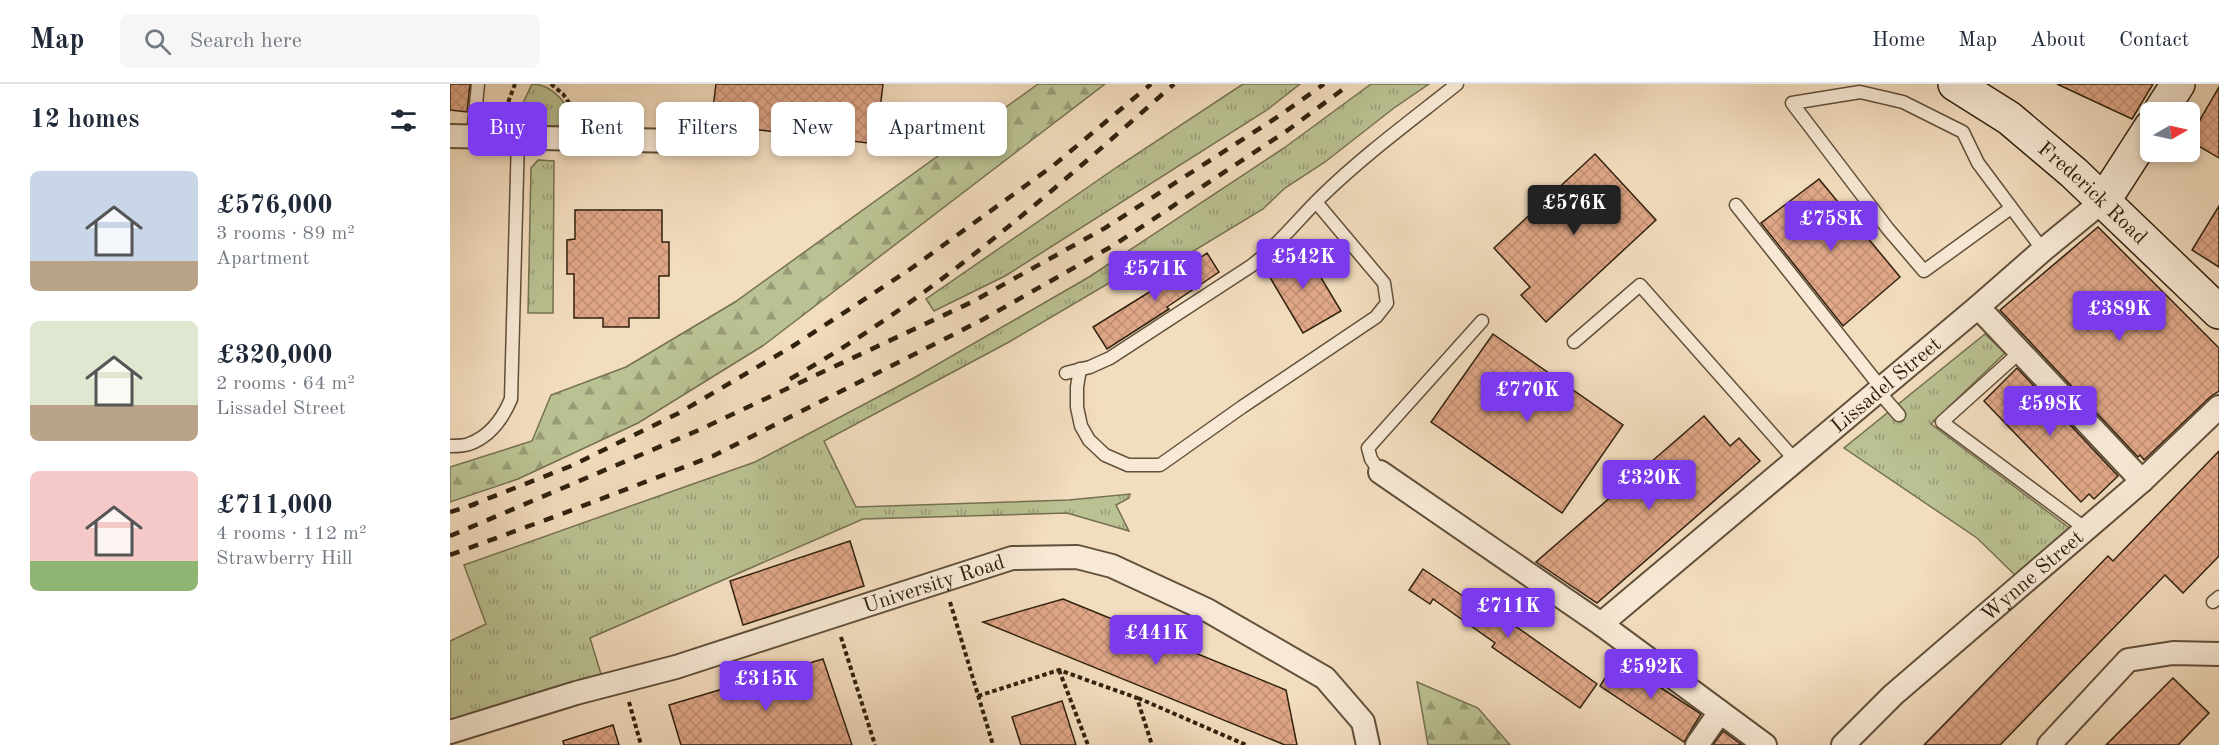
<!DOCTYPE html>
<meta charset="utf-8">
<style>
:root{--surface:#fff;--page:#f6f6f7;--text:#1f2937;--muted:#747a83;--line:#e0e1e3;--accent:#7c3aed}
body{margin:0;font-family:"Old Standard TT",serif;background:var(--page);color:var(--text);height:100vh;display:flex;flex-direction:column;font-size:22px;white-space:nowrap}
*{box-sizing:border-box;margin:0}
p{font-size:20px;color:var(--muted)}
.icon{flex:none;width:33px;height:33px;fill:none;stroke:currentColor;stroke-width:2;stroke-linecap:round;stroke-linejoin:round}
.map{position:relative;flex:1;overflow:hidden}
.panel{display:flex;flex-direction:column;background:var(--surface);width:450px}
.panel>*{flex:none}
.banner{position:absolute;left:18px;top:18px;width:570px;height:54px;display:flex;gap:12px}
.needle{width:39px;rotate:81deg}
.fabs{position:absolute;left:1690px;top:18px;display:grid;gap:12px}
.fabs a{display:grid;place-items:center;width:60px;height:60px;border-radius:9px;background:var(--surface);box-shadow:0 3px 9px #0003;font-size:30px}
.price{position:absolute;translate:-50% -51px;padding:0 14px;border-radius:6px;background:var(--accent);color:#fff;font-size:20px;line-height:39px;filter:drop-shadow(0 2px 3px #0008)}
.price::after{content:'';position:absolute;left:50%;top:36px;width:18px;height:14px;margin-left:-9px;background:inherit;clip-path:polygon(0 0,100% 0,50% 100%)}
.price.active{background:#222;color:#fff}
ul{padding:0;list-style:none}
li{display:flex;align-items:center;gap:18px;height:150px;padding:0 30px}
li span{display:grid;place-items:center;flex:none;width:168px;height:120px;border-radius:9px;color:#555}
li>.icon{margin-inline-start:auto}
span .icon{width:72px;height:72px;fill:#fffc;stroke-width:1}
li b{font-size:26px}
h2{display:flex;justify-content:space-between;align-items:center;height:72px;padding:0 30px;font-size:26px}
.chip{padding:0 21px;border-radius:9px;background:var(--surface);box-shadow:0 3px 9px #0003;font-size:21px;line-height:54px}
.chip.active{background:var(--accent);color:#fff}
header{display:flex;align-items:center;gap:36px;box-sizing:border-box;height:84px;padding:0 30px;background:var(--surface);border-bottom:2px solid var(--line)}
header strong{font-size:28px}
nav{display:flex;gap:33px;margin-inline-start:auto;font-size:21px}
.search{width:420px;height:54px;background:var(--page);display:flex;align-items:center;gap:15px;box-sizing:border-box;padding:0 21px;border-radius:9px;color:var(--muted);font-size:22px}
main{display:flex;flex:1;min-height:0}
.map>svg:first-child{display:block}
.grass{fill:url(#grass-tufts);stroke:#757150;stroke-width:1.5}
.forest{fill:url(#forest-firs);stroke:#757150;stroke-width:1.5}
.building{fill:url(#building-cross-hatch);stroke:#30210e;stroke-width:1.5}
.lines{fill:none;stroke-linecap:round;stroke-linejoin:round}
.lane-casing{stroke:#61503a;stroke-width:15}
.street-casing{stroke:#61503a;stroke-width:26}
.secondary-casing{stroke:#30210e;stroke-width:36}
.path{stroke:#30210e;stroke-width:4;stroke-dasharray:4.5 3;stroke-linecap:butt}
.lane{stroke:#f7e9d5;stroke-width:12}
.street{stroke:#f7e9d5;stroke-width:22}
.secondary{stroke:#f7e9d5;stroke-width:33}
.rail{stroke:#30210e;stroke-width:4.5;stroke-dasharray:10 10;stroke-linecap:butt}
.labels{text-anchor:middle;stroke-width:5;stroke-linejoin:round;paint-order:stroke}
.street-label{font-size:21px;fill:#30210e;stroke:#f7e9d5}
</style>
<header>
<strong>Map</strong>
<div class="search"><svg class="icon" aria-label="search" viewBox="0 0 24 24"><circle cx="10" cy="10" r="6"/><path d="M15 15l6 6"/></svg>Search here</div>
<nav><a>Home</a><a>Map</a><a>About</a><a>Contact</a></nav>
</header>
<main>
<section class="panel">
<h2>12 homes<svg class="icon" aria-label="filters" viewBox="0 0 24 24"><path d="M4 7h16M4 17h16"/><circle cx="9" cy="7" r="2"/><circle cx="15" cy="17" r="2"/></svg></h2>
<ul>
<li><span style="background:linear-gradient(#c9d6e8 75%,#b9a48a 0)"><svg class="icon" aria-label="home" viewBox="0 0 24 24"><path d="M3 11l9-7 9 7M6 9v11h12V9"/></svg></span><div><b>£576,000</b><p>3 rooms · 89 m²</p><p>Apartment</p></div></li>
<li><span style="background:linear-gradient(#dfe7d0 70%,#b9a48a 0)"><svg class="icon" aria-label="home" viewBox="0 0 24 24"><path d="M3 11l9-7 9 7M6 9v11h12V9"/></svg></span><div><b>£320,000</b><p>2 rooms · 64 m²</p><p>Lissadel Street</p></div></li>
<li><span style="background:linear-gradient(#f6c9c9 75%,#8fb573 0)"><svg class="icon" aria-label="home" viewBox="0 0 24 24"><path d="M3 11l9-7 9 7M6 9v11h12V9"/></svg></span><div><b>£711,000</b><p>4 rooms · 112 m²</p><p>Strawberry Hill</p></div></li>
</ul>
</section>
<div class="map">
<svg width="1769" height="661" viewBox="0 0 1769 661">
<defs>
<pattern id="grass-tufts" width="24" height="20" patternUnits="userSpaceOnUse" patternTransform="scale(1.5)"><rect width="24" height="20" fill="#bac192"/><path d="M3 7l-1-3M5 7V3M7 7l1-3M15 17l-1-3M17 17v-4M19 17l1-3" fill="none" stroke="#989c76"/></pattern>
<pattern id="forest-firs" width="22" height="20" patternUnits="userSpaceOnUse" patternTransform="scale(1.5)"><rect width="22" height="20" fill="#bac192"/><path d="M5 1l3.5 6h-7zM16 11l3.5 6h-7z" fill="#989c76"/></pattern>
<pattern id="building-cross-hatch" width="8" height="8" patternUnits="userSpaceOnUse" patternTransform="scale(1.5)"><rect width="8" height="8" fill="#e0a788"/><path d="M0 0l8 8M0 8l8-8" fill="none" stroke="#c08f74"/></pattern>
</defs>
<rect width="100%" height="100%" fill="#f3ddbf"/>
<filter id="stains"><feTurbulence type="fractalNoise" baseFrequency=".00333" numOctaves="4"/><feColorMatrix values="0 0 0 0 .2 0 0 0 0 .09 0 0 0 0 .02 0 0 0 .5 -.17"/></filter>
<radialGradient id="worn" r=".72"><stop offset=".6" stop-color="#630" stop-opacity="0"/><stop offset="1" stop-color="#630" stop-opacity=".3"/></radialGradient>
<!-- grass -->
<g class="grass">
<path d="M82 0C103 0 120 22 126 42H89L71 23Z"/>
<polygon points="793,0 850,0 817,26 555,192 484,227 476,215 667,83"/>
<polygon points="921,0 979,0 944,24 875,78 835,104 813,125 727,177 698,176 559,258 374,357 406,423 619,416 680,410 679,414 666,421 679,447 617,429 413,435 140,554 151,590 0,638 0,557 36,540 14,481 305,378 462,295 639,193 834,64"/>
<polygon points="88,76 104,77 103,229 78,229 81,84"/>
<polygon points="1535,250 1555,269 1481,340 1622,446 1567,493 1527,454 1394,364"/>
</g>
<!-- forest -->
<g class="forest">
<polygon points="588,0 655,0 314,261 188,339 68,395 0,418 0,383 82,357 101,311 176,283 285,218"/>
<polygon points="967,598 1028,624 1060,661 978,661"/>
</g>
<!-- building -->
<g class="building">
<polygon points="0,0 20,0 17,28 0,26"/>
<polygon points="266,0 433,0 426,60 261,40"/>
<polygon points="1607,0 1703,0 1682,35"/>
<polygon points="1769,3 1769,74 1740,57 1740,53"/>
<polygon points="1145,70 1206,136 1096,238 1071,211 1080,203 1044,164"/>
<polygon points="1369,95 1450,193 1393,242 1311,139"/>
<polygon points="1769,122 1769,183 1742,166"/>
<polygon points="125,126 212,126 212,158 219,158 219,192 209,192 209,234 179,234 179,243 153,243 153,234 124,234 124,190 117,190 117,156 125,155"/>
<polygon points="1648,143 1769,264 1769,307 1760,313 1694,376 1690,371 1688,373 1550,226"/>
<polygon points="852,162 891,227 853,249 815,185"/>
<polygon points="757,169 769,188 717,223 719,225 657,265 643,243 714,199"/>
<polygon points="1043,250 1173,341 1112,429 981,338"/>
<polygon points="1567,284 1668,392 1644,415 1639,410 1631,418 1534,317"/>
<polygon points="1254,332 1280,362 1289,354 1310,377 1147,519 1086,478"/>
<polygon points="1769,367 1769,472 1733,509 1715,491 1550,661 1474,661 1658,472 1663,477"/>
<polygon points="400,457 414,502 293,541 280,497"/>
<polygon points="973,485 1013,512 1016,507 1147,600 1130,624 1042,563 1045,559 983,515 980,520 959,506"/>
<polygon points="613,515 836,606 847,661 835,661 533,538"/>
<polygon points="373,575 402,661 231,661 219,621"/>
<polygon points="1167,575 1251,630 1234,658 1150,602"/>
<polygon points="1723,594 1759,629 1728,661 1656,661"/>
<polygon points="612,617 626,661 571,661 562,633"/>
<polygon points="163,641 169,661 114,661 113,657"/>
<polygon points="1273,647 1292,661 1263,661"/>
</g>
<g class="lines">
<defs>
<g id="lane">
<polyline points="23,52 28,0"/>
<polyline points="1286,121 1432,305"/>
<polyline points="1561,124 1474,187 1438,145 1342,19 1410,8 1453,18 1513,48 1528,79 1593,166"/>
<polyline points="1124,258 1190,201 1346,377"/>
<polyline points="1570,268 1492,338 1636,445"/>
<polyline points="630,285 627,303 627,323 631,342 639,356 655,371 678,381 710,381 792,323 926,233 937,219 934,199 866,118"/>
<path d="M616 289 640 283 660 274 801 182C828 162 848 135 873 111 914 71 962 36 1007 0"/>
<polyline points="1428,307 1449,331"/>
<path d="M0 362C6 362 14 362 19 360 41 352 53 334 61 315L68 53"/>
<polyline points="930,388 921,375 918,364 1032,237"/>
<polyline points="1763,518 1769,513"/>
</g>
<g id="street">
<polyline points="0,52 271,58"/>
<polyline points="1528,223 1692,397"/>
<polyline points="930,388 1151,540 1315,661"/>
<path id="s1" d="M1151 540 1528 223 1593 166 1654 116"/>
<path id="s2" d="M0 648 126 609 226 583 562 474 627 473 662 482 757 526 875 594 913 638 918 661"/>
<polyline points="1247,661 1270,628"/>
<path id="s3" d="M1393 661 1443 611 1692 397 1769 323"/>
<polyline points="1599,661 1678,576 1723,569 1769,570"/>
</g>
<g id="secondary">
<path id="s4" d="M1505 0 1559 34 1624 89 1769 228"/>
<polyline points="1710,28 1728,0"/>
<polyline points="1654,116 1701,43"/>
</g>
</defs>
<!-- lane casing -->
<use href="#lane" class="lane-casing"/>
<!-- street casing -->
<use href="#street" class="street-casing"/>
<!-- secondary casing -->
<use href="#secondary" class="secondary-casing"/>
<!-- path -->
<g class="path">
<polyline points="101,0 113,10 129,34"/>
<polyline points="53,32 65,0"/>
<polyline points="500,518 543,661"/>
<polyline points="391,553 425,661"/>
<polyline points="609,586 638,661"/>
<polyline points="528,612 609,586 687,614 702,661"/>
<polyline points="688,614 796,661"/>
<polyline points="179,618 191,661"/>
</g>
<!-- lane -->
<use href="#lane" class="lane"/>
<!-- street -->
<use href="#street" class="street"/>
<!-- secondary -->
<use href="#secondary" class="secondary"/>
<!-- rail -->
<g class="rail">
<path d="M340 295C481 216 604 106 724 0"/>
<polyline points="19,422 121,382 229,329 343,262 459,186 604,81 701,0"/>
<polyline points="0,428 26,420"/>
<polyline points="0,452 249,346 522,218 655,144 829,32 874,0"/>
<polyline points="0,471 109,431 263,372 532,236 664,161 838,46 900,0"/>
</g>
</g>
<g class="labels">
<!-- street labels -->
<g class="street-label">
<text dy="7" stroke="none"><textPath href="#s4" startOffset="176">Frederick Road</textPath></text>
<text dy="7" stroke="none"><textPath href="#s1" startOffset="372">Lissadel Street</textPath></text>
<text dy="7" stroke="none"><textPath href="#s3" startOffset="254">Wynne Street</textPath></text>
<text dy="7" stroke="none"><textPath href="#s2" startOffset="506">University Road</textPath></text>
</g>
</g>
<rect width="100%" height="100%" filter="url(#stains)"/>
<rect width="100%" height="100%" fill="url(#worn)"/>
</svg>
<div class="fabs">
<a><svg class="needle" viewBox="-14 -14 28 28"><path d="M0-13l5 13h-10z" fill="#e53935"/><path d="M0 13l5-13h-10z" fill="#747a83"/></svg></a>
</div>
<b class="price active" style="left:1124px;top:152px">£576K</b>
<b class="price" style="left:1381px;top:168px">£758K</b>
<b class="price" style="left:853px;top:206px">£542K</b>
<b class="price" style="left:705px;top:218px">£571K</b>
<b class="price" style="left:1669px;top:258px">£389K</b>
<b class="price" style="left:1077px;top:339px">£770K</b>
<b class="price" style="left:1600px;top:353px">£598K</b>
<b class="price" style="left:1199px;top:427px">£320K</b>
<b class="price" style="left:1058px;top:555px">£711K</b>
<b class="price" style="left:706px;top:582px">£441K</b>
<b class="price" style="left:1201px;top:616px">£592K</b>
<b class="price" style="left:316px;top:628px">£315K</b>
<div class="banner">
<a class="chip active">Buy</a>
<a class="chip">Rent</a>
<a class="chip">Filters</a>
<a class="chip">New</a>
<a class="chip">Apartment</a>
</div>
</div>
</main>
